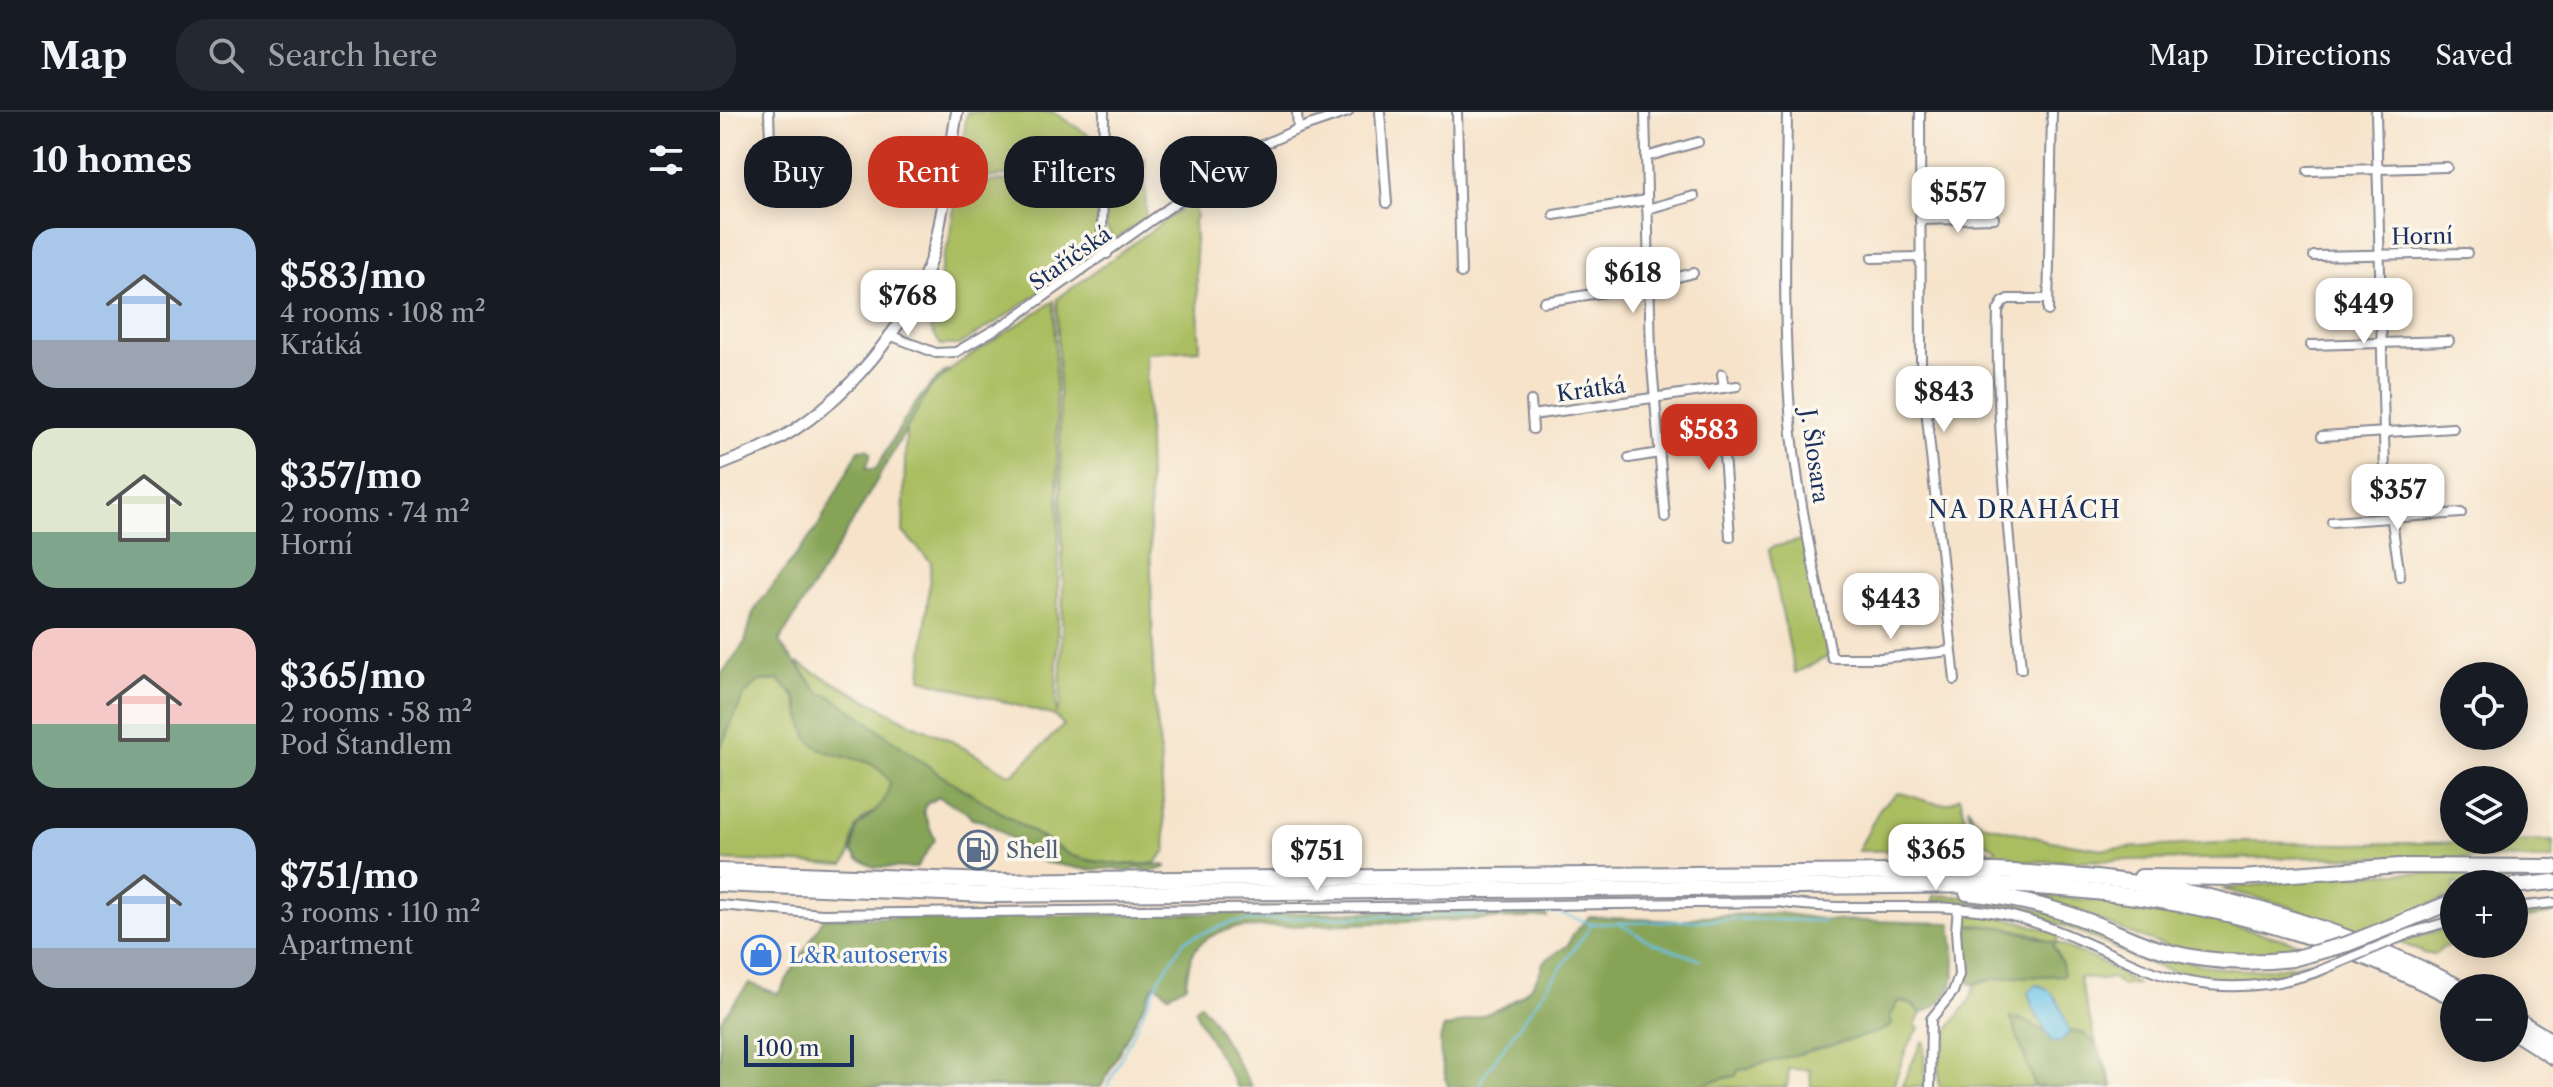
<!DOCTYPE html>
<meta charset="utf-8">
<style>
:root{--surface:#171b24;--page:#242831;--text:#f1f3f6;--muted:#9ea1a6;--line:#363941;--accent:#c8321e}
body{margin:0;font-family:"Libre Caslon Text",serif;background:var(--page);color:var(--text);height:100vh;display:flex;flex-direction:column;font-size:30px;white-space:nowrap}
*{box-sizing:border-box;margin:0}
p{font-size:26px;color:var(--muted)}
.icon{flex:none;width:44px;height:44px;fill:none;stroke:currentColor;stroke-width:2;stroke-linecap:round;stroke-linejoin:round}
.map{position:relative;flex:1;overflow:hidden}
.panel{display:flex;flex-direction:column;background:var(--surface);width:720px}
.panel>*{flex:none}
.top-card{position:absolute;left:24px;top:24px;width:760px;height:72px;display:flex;gap:16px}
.fabs{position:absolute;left:1720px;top:550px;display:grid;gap:16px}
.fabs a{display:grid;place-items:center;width:88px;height:88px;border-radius:50%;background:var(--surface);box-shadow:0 4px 20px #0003;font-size:40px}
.scale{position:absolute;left:24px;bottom:20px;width:110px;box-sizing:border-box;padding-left:8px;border:4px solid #1b2f5e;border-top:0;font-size:22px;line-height:28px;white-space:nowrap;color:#1b2f5e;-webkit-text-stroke:6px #fbf7ec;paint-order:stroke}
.price{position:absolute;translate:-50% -68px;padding:0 18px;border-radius:16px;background:#fff;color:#222;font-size:26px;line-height:52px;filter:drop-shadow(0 2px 4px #0008)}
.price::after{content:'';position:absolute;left:50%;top:48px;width:24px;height:18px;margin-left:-12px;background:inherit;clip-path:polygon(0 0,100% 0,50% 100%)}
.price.active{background:var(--accent);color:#fff}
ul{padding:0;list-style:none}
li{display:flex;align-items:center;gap:24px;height:200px;padding:0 32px}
li span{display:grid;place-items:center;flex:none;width:224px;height:160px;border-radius:24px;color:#555}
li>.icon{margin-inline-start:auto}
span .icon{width:96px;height:96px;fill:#fffc;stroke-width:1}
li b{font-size:34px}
h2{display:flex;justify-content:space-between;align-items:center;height:96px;padding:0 32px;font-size:34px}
.pill{padding:0 28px;border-radius:32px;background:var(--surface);box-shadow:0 4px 20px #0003;font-size:28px;line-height:72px}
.pill.active{background:var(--accent);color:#fff}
header{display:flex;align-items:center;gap:48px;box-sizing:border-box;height:112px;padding:0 40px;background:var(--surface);border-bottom:2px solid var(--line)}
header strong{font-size:38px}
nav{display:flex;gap:44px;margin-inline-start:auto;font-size:28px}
.search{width:560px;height:72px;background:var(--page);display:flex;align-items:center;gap:20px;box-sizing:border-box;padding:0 28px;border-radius:32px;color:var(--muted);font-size:30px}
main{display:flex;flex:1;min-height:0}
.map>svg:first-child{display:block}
.green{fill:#aabd61;stroke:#627660;stroke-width:2}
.forest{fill:#87a457;stroke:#516a5a;stroke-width:2}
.water{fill:#6bc3e8;stroke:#4379a3;stroke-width:2}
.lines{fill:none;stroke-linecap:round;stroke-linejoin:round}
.stream{stroke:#6bc3e8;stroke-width:2}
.minor-casing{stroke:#888994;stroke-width:12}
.tertiary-casing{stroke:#888994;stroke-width:14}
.motorway-casing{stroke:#888994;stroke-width:18}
.minor{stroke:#fff;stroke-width:8}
.tertiary{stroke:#fff;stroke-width:10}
.motorway{stroke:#fff;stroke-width:14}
.minor-bridge-casing{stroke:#888994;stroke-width:12;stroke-linecap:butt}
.motorway-bridge-casing{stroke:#888994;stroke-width:18;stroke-linecap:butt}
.minor-bridge{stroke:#fff;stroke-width:8}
.motorway-bridge{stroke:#fff;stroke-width:14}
.labels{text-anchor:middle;stroke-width:7;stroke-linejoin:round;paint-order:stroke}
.street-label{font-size:22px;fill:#1b2f5e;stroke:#fbf7ec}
.service-label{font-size:22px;fill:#4e5e75;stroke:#fbf7ec;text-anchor:start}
.shop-label{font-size:22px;fill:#366cbe;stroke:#fbf7ec;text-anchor:start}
.neighbourhood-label{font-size:24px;letter-spacing:2px;fill:#1b2f5e;stroke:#fbf7ec}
</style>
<header>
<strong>Map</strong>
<div class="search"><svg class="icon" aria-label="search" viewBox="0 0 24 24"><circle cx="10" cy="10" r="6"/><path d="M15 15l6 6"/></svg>Search here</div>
<nav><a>Map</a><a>Directions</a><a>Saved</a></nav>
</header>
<main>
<section class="panel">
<h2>10 homes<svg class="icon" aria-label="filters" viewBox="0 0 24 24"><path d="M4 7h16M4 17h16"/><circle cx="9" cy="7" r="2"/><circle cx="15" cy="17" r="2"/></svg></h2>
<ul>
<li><span style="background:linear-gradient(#a9c7e8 70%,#9aa5b1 0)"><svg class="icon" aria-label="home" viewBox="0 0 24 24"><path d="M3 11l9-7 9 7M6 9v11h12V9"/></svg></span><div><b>$583/mo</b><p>4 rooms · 108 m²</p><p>Krátká</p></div></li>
<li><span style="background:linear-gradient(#dfe7d0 65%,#7fa58c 0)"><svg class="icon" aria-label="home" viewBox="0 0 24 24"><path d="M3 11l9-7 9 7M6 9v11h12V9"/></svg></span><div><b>$357/mo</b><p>2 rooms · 74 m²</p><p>Horní</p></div></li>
<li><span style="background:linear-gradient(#f6c9c9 60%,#7fa58c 0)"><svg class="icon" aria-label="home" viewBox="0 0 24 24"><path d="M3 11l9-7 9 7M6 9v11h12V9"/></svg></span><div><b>$365/mo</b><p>2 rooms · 58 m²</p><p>Pod Štandlem</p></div></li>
<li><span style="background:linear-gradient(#a9c7e8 75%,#9aa5b1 0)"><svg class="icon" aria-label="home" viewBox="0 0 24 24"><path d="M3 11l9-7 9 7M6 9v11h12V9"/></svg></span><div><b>$751/mo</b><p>3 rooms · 110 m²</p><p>Apartment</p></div></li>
</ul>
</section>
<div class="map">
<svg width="1833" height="975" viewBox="0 0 1833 975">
<rect width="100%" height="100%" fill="#fbf7ec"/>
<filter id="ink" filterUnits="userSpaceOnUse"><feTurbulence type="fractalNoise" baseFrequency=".0125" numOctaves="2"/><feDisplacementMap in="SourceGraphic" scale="16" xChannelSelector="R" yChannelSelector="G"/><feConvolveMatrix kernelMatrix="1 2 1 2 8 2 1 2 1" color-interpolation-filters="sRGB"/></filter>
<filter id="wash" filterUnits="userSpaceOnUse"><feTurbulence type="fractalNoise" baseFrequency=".006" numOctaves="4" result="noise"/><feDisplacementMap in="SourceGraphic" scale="32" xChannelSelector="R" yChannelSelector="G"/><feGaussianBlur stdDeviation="1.8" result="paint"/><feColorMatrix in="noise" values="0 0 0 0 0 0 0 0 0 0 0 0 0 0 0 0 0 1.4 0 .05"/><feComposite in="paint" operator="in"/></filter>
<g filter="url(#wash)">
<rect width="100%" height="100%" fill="#f6e3ca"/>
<!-- green -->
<g class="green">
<polygon points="247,0 333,0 378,29 378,53 238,69"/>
<polygon points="387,35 408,49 425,46 426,105 398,126 391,124 386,114"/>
<polygon points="378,58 375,86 378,87 377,141 283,206 238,233 221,233 211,218 223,145 229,130 237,74"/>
<path d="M469 91 474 92 476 106 474 108 480 238 426 241 434 589 439 624 446 739 435 751C412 754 371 751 350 743L219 662 137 602 112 585 99 581 77 551 188 610 228 627 289 662 295 660 344 613 335 604 201 567 211 450 183 420 186 316 210 276 236 253 334 189 339 423 336 601 340 592 343 472 337 187Z"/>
<polygon points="1082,428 1086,431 1108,545 1075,561 1049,438 1053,435"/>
<path d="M59 568 76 586 80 603 100 637C127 644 155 646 171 670 164 704 146 697 136 716 130 730 134 740 124 753L0 748V636L24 583 39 569Z"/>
<path d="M1178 681C1198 683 1221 701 1239 685L1241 688 1248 720 1245 733 1237 737 1138 739 1160 696Z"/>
<polygon points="1248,694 1253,704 1263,712 1331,729 1383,737 1518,730 1626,732 1833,729 1833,747 1618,745 1198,751 1197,746 1229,745 1254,734 1274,740 1276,737 1253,724"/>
<polygon points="1671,761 1809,761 1826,764 1773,772 1734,772 1734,783 1640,821 1561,792 1502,777 1629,763"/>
<path d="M1214 783C1245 785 1276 786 1306 794 1373 813 1442 851 1512 857 1540 860 1571 854 1598 848L1601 854C1533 880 1477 873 1411 844 1391 835 1371 824 1350 816 1306 799 1260 789 1213 789Z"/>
<path d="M1318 783 1404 791 1475 803 1595 836C1544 847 1488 847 1437 831 1396 818 1358 797 1318 783Z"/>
<polygon points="1833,794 1833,802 1794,808 1794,800"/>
<path d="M1254 801 1299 809 1338 822 1337 831 1379 849 1416 872 1403 874 1393 866 1381 868 1359 865 1376 931 1360 920 1320 918 1310 911 1291 906 1315 975H1219C1219 958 1218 939 1226 923 1234 904 1252 894 1255 872L1279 866 1343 863C1342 853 1339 841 1332 833 1316 816 1267 813 1245 813V803Z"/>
<polygon points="1734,814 1734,832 1721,836 1717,842 1707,842 1679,830"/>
<polygon points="1181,889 1195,894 1201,902 1195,913 1199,917 1187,935 1173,975 1091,975 1090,958 1069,957 1067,975 971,975 1017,963 1016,959 1169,916 1172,912 1169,902 1175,892"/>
<polygon points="1202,929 1204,930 1205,975 1181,975"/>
</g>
<!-- forest -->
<g class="forest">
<path d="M227 258 229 260 210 276 138 401 59 530 99 581 112 585 137 602 219 662 350 743C370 751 398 752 421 753 430 753 437 751 446 754L445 756 430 760 419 756 408 760 395 756 369 758 323 750 279 718 263 709 252 707 246 700 219 685 206 692 203 699 215 728 196 756 154 755 138 747 132 740 136 716C154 699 166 695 170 670 150 639 125 652 99 636 79 624 85 604 76 586 73 580 64 573 59 568L39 569 24 583 0 636V564L25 530 33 501 40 490 97 416 139 338 147 337 151 341 146 357H156C176 323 195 283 227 258Z"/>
<path d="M826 798 827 805 513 816C478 826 469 837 466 873L448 883 435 871 381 975H0V909L29 871 58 882 104 806Z"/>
<path d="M1059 801 1107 808 1231 811C1235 851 1245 882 1201 902 1195 894 1188 887 1177 890L1173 901 1170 902 1172 912 1159 920 1017 959V963L971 975H728C724 958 715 932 724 916 759 905 815 891 823 850L848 833 853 822 869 805 961 809 983 804Z"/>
<polygon points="1245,813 1283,815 1336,831 1333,834 1342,852 1344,863 1279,866 1251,872 1248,870"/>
<polygon points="480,892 489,902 532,975 517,975 478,906 475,896"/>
<path d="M1291 906 1301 907 1320 918 1360 920C1381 929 1385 955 1393 975H1315Z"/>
</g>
<!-- water -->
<path class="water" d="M1316 873C1337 875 1344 903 1349 920L1341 930H1332L1313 896 1308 880Z"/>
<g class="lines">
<!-- stream -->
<g class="stream">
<polyline points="898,811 933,831 980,848"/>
<polyline points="387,975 441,864 465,828 512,810 578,806 839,801 872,812 1026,807 1104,809"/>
<polyline points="760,975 762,966 872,812"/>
</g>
</g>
</g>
<g filter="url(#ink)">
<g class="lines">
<defs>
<g id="minor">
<polyline points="49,0 52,89"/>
<polyline points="384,0 382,124 387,142"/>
<polyline points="577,0 578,17"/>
<polyline points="660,0 667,91"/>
<polyline points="737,0 741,161"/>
<polyline points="925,0 931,242 945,405"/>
<path d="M1067 0C1066 100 1062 200 1070 299 1076 382 1096 465 1112 546H1161L1231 539"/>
<polyline points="1200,0 1201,250 1235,568"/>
<polyline points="1656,0 1665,361 1680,465"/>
<polyline points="926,45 978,30"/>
<polyline points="1588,59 1727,55"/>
<polyline points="927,97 974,84"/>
<polyline points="834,103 927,88"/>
<polyline points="1200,108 1274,106"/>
<polyline points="1594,144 1747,141"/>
<polyline points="1152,146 1201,145"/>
<polyline points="824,190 928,173 973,161"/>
<polyline points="1328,199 1332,0"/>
<polyline points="169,223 216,241 236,240 291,208 529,39 578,17 628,0"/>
<polyline points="1591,233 1729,229"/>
<polyline points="1002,262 1004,276"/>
<polyline points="811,289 813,317"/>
<polyline points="812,303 1017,274"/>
<polyline points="1602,324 1733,316"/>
<polyline points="939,332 1000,325 1003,328 1010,425"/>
<polyline points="909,346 939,341"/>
<polyline points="1612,410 1741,401"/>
<path d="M1301 557C1291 437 1275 318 1278 198L1283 190 1288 187H1328"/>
<path d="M0 793 102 802 1058 790C1129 801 1201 789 1272 800 1327 809 1375 836 1426 857 1483 880 1542 879 1599 859"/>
<polyline points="1794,795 1833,791"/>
<polyline points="1693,820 1734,808"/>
<polyline points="1210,975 1211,907 1233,880 1239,863 1236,818 1238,796"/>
</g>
<path id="tertiary" d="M0 353C26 343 54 332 77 316 135 277 198 201 215 133 226 90 229 44 237 0"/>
<g id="motorway">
<path d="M0 759 270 769 1275 759C1324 762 1373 764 1422 772 1533 790 1641 824 1741 876"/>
<polyline points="1421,765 1522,766 1679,754 1833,755"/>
<path d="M0 772 270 783 1278 773C1441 779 1588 810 1734 886"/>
<polyline points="1794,774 1833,770"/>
<path d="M1247 781C1288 785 1330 794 1368 809 1395 819 1421 833 1449 840 1490 851 1530 852 1572 847"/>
<polyline points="1675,813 1734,789"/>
<polyline points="1794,906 1833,930"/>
<polyline points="1794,920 1833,945"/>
</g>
</defs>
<!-- minor casing -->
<use href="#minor" class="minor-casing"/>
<!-- tertiary casing -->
<use href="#tertiary" class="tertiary-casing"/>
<!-- motorway casing -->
<use href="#motorway" class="motorway-casing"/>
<!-- minor -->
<use href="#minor" class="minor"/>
<!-- tertiary -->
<use href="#tertiary" class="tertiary"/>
<!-- motorway -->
<use href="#motorway" class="motorway"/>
<defs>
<polyline id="minor-bridge" points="1599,859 1693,820"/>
<polyline id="motorway-bridge" points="1572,847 1627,832 1675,813"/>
</defs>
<!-- minor-bridge casing -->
<use href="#minor-bridge" class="minor-bridge-casing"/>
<!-- motorway-bridge casing -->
<use href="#motorway-bridge" class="motorway-bridge-casing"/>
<!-- minor-bridge -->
<use href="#minor-bridge" class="minor-bridge"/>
<!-- motorway-bridge -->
<use href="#motorway-bridge" class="motorway-bridge"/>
</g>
</g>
<!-- icons -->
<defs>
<symbol id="fuel-ring" viewBox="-11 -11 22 22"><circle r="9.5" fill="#fbf7ec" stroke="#5c6f8a" stroke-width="1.5"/><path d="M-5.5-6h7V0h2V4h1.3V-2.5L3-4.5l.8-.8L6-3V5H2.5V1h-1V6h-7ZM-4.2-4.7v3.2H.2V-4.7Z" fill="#5c6f8a"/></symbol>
<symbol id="shop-ring" viewBox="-11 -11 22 22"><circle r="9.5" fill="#fbf7ec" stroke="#3f7fe0" stroke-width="1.5"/><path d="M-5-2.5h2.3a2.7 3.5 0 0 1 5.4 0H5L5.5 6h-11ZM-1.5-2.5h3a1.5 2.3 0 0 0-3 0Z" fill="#3f7fe0"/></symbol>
</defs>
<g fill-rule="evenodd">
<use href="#fuel-ring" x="236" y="716" width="44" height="44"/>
<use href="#shop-ring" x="19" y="821" width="44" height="44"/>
</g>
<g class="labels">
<!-- street labels -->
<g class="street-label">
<text transform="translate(1702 124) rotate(-1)" y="8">Horní</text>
<text transform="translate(350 146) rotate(-35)" y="8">Staříčská</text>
<text transform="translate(871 277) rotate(-8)" y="8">Krátká</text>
<text transform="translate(1095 344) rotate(82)" y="8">J. Šlosara</text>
</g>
<!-- service labels -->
<g class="service-label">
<text x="286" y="746">Shell</text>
</g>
<!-- shop labels -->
<g class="shop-label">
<text x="69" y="851">L&amp;R autoservis</text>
</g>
<!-- neighbourhood labels -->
<g class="neighbourhood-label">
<text x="1305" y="406">NA DRAHÁCH</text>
</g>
</g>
</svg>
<div class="fabs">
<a><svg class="icon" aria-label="locate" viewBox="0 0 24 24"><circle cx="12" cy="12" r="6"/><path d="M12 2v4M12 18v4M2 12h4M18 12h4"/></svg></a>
<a><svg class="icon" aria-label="layers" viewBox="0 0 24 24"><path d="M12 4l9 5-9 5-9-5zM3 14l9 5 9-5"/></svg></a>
<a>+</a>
<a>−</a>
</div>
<div class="scale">100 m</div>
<b class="price" style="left:1238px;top:123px">$557</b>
<b class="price" style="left:913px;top:203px">$618</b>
<b class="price" style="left:188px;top:226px">$768</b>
<b class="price" style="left:1644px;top:234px">$449</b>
<b class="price" style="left:1224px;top:322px">$843</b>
<b class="price active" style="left:989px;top:360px">$583</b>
<b class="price" style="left:1678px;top:420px">$357</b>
<b class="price" style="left:1171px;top:529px">$443</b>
<b class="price" style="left:1216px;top:780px">$365</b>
<b class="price" style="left:597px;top:781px">$751</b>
<div class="top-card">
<a class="pill">Buy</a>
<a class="pill active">Rent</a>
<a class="pill">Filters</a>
<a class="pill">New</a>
</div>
</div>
</main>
